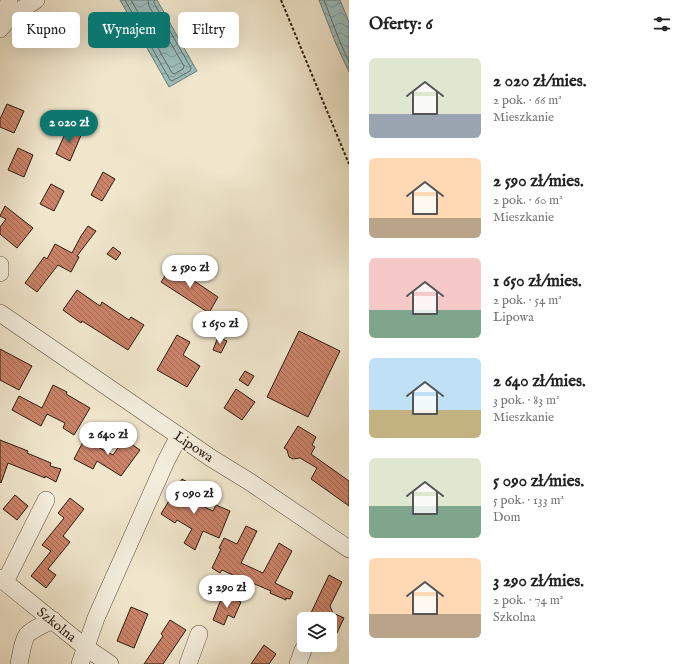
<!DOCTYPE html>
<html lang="pl">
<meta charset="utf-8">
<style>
:root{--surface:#fff;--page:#f6f6f6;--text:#222;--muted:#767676;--accent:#0f766e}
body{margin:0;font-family:"IM FELL English",serif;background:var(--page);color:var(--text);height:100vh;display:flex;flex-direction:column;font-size:15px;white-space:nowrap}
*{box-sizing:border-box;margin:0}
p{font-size:13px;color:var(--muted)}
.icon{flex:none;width:22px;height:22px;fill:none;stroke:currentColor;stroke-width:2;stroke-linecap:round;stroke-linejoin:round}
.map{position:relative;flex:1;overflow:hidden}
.panel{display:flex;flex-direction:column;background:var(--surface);width:344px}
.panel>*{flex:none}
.top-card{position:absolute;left:12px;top:12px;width:277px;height:36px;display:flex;gap:8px}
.tools{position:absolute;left:297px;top:612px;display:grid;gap:8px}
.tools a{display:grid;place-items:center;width:40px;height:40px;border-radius:6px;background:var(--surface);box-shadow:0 4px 16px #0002;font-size:20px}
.price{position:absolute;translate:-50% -34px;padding:0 9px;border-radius:14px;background:#fff;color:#222;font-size:13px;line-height:26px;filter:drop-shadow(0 1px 2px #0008)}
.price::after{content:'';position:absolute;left:50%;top:24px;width:12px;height:9px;margin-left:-6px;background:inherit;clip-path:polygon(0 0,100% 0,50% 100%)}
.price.on{background:var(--accent);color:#fff}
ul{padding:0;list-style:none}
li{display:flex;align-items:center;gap:12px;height:100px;padding:0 20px}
li span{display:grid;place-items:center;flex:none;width:112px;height:80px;border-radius:6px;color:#555}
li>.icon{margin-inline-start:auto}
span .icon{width:48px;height:48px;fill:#fffc;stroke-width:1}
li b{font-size:17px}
h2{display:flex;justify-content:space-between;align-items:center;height:48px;padding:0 20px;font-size:17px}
.pill{padding:0 14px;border-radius:6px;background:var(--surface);box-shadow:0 4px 16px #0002;font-size:14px;line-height:36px}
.pill.on{background:var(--accent);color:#fff}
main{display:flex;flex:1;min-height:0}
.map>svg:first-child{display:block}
.water{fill:url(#water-waves);stroke:#6f7e79}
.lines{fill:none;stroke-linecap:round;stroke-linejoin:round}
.shore{stroke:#646e68;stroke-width:1}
.building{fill:url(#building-back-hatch);stroke:#2d1e13}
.minor-casing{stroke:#5e5041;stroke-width:18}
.path{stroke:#2d1e13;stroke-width:2;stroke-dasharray:3 2;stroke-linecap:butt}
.minor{stroke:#f5efde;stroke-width:17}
.labels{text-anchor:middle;stroke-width:3;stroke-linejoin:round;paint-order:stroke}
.street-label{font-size:14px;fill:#2d1e13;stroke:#f5efde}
</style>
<main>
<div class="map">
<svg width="349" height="664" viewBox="0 0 349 664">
<defs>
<pattern id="water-waves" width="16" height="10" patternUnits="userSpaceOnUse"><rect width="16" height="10" fill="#9bbebd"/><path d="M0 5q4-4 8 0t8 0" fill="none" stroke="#7f9a98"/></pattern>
<pattern id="building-back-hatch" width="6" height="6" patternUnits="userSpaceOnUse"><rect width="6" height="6" fill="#ca8268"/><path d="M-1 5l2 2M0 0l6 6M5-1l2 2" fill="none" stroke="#a46a54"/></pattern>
</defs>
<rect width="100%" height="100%" fill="#f0e6cc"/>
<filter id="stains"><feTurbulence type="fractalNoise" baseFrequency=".005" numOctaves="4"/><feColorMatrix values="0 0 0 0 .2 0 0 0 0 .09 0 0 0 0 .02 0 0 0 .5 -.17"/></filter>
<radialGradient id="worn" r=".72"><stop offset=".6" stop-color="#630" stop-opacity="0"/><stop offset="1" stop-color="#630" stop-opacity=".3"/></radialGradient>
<!-- water -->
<g class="water">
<polygon points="120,0 157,0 197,71 169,87"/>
<polygon points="319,0 340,0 349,22 349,72 336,44"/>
</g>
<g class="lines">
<!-- shore -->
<g class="shore">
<polyline points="125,0 170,80 172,81 190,71 191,68 154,3 154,0"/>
<polyline points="131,0 172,73 174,74 183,69 184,66 149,6 148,0"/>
<polyline points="324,0 340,42 349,62"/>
</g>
</g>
<!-- building -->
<g class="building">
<polygon points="7,104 24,111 14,133 0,127 0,119"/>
<polygon points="68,127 82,133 70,161 56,154"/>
<polygon points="18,148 33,155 24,177 8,170"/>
<polygon points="103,172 115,179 102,201 91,195"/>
<polygon points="51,184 64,191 54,211 40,204"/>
<polygon points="5,206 33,228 17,248 0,234 0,227 6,219 0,216"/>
<polygon points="88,226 96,231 77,256 79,257 71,272 58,265 37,292 25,283 44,257 47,259 55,244 72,253 81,236"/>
<polygon points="113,247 121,253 116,260 107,254"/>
<polygon points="172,266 218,297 209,313 161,282"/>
<polygon points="77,290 100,306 102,302 129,320 131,317 144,325 128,350 82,321 81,323 63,310"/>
<polygon points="299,331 340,351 308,417 267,397"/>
<polygon points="177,335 190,342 183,355 200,366 187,387 157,370"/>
<polygon points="218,337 227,341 221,353 213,350"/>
<polygon points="0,349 32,366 19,390 0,380"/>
<polygon points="245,371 254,376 248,386 239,380"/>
<polygon points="53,385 67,392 66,394 90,408 74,435 63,428 65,423 47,414 41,426 12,410 19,396 42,408"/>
<polygon points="236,389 255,402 242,420 224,408"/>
<polygon points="298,426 316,437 312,445 315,447 311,454 349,481 349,506 311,479 317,468 300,458 293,459 289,457 287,450 284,448"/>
<polygon points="124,439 140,450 121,476 97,461 93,469 74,459 84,440 113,455"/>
<polygon points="0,440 28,451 27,453 51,463 50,466 61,469 56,482 45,476 45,478 8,463 1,483 0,482"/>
<polygon points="182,479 197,488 189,500 213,511 216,505 230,511 219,538 203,531 195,550 184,543 192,529 177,520 175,523 161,514"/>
<polygon points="15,495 28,506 17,520 3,509"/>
<polygon points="70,498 84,509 63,536 70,542 48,569 56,575 46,588 31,576 51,551 42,545 64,518 58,513"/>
<polygon points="246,526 257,531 241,563 263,573 279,543 292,551 275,583 293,592 290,599 286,598 286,600 270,593 271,591 250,582 250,583 222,570 220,573 212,568 221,549 219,548 224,538 237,544"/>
<polygon points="329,575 342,582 330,606 333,613 344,618 337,633 330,630 330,619 319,619 310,615"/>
<polygon points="223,594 228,597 229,595 239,599 238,601 241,602 234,618 228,615 224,625 213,620"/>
<polygon points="131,607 148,614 134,648 117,641"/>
<polygon points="170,620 186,630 163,664 144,664 163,636 161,634"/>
<polygon points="264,645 276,654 269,664 251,664"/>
</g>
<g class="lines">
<defs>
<g id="minor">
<polyline points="5,22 9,0"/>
<polyline points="0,29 10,17 36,0"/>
<polyline points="0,265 0,273"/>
<polyline points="0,313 211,458 250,482 349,549"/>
<polyline points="0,578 85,647 110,664"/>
<polyline points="5,582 46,500"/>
<path d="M19 664C21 656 22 642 27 635 33 628 45 624 53 620"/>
<polyline points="80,664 96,618 166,461 179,436"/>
<polyline points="188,664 199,634"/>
<polyline points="298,664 303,650"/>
</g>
</defs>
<!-- minor casing -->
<use href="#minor" class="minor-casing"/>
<!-- path -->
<polyline class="path" points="281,0 349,164"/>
<!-- minor -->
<use href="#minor" class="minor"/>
</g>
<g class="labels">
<!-- street labels -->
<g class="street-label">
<text transform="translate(194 446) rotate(34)" y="5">Lipowa</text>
<text transform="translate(57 624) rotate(39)" y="5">Szkolna</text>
</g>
</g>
<rect width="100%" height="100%" filter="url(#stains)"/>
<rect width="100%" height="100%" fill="url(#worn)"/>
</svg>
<div class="tools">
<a><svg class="icon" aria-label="layers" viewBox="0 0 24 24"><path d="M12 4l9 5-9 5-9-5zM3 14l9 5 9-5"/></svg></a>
</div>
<b class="price on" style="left:69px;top:144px">2 020 zł</b>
<b class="price" style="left:190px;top:289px">2 590 zł</b>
<b class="price" style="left:220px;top:345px">1 650 zł</b>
<b class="price" style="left:108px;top:456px">2 640 zł</b>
<b class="price" style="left:194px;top:515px">5 090 zł</b>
<b class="price" style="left:227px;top:609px">3 290 zł</b>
<div class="top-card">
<a class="pill">Kupno</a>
<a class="pill on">Wynajem</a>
<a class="pill">Filtry</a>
</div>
</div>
<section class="panel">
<h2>Oferty: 6<svg class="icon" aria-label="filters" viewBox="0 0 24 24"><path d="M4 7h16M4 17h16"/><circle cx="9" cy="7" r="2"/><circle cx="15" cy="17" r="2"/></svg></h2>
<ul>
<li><span style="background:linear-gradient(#dfe7d0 70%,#9aa5b1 0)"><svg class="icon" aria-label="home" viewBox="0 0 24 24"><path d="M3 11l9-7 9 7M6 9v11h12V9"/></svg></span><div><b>2 020 zł/mies.</b><p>2 pok. · 66 m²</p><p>Mieszkanie</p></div></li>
<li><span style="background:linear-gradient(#ffd9b3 75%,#b9a48a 0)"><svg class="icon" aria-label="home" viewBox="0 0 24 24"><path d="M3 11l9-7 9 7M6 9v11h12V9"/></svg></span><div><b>2 590 zł/mies.</b><p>2 pok. · 60 m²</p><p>Mieszkanie</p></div></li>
<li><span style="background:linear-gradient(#f6c9c9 65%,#7fa58c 0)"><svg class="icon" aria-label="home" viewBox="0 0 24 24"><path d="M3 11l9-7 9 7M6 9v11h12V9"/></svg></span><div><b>1 650 zł/mies.</b><p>2 pok. · 54 m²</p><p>Lipowa</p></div></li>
<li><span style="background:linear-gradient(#bfe0f5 65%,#c2b280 0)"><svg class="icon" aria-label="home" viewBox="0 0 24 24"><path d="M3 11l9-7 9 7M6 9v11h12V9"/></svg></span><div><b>2 640 zł/mies.</b><p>3 pok. · 83 m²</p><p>Mieszkanie</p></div></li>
<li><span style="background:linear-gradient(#dfe7d0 60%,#7fa58c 0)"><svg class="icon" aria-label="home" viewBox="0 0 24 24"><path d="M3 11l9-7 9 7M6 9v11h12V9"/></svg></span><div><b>5 090 zł/mies.</b><p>5 pok. · 133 m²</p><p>Dom</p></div></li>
<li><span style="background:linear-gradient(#ffd9b3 70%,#b9a48a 0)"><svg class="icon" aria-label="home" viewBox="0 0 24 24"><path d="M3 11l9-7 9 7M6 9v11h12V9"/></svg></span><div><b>3 290 zł/mies.</b><p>2 pok. · 74 m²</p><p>Szkolna</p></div></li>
</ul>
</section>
</main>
